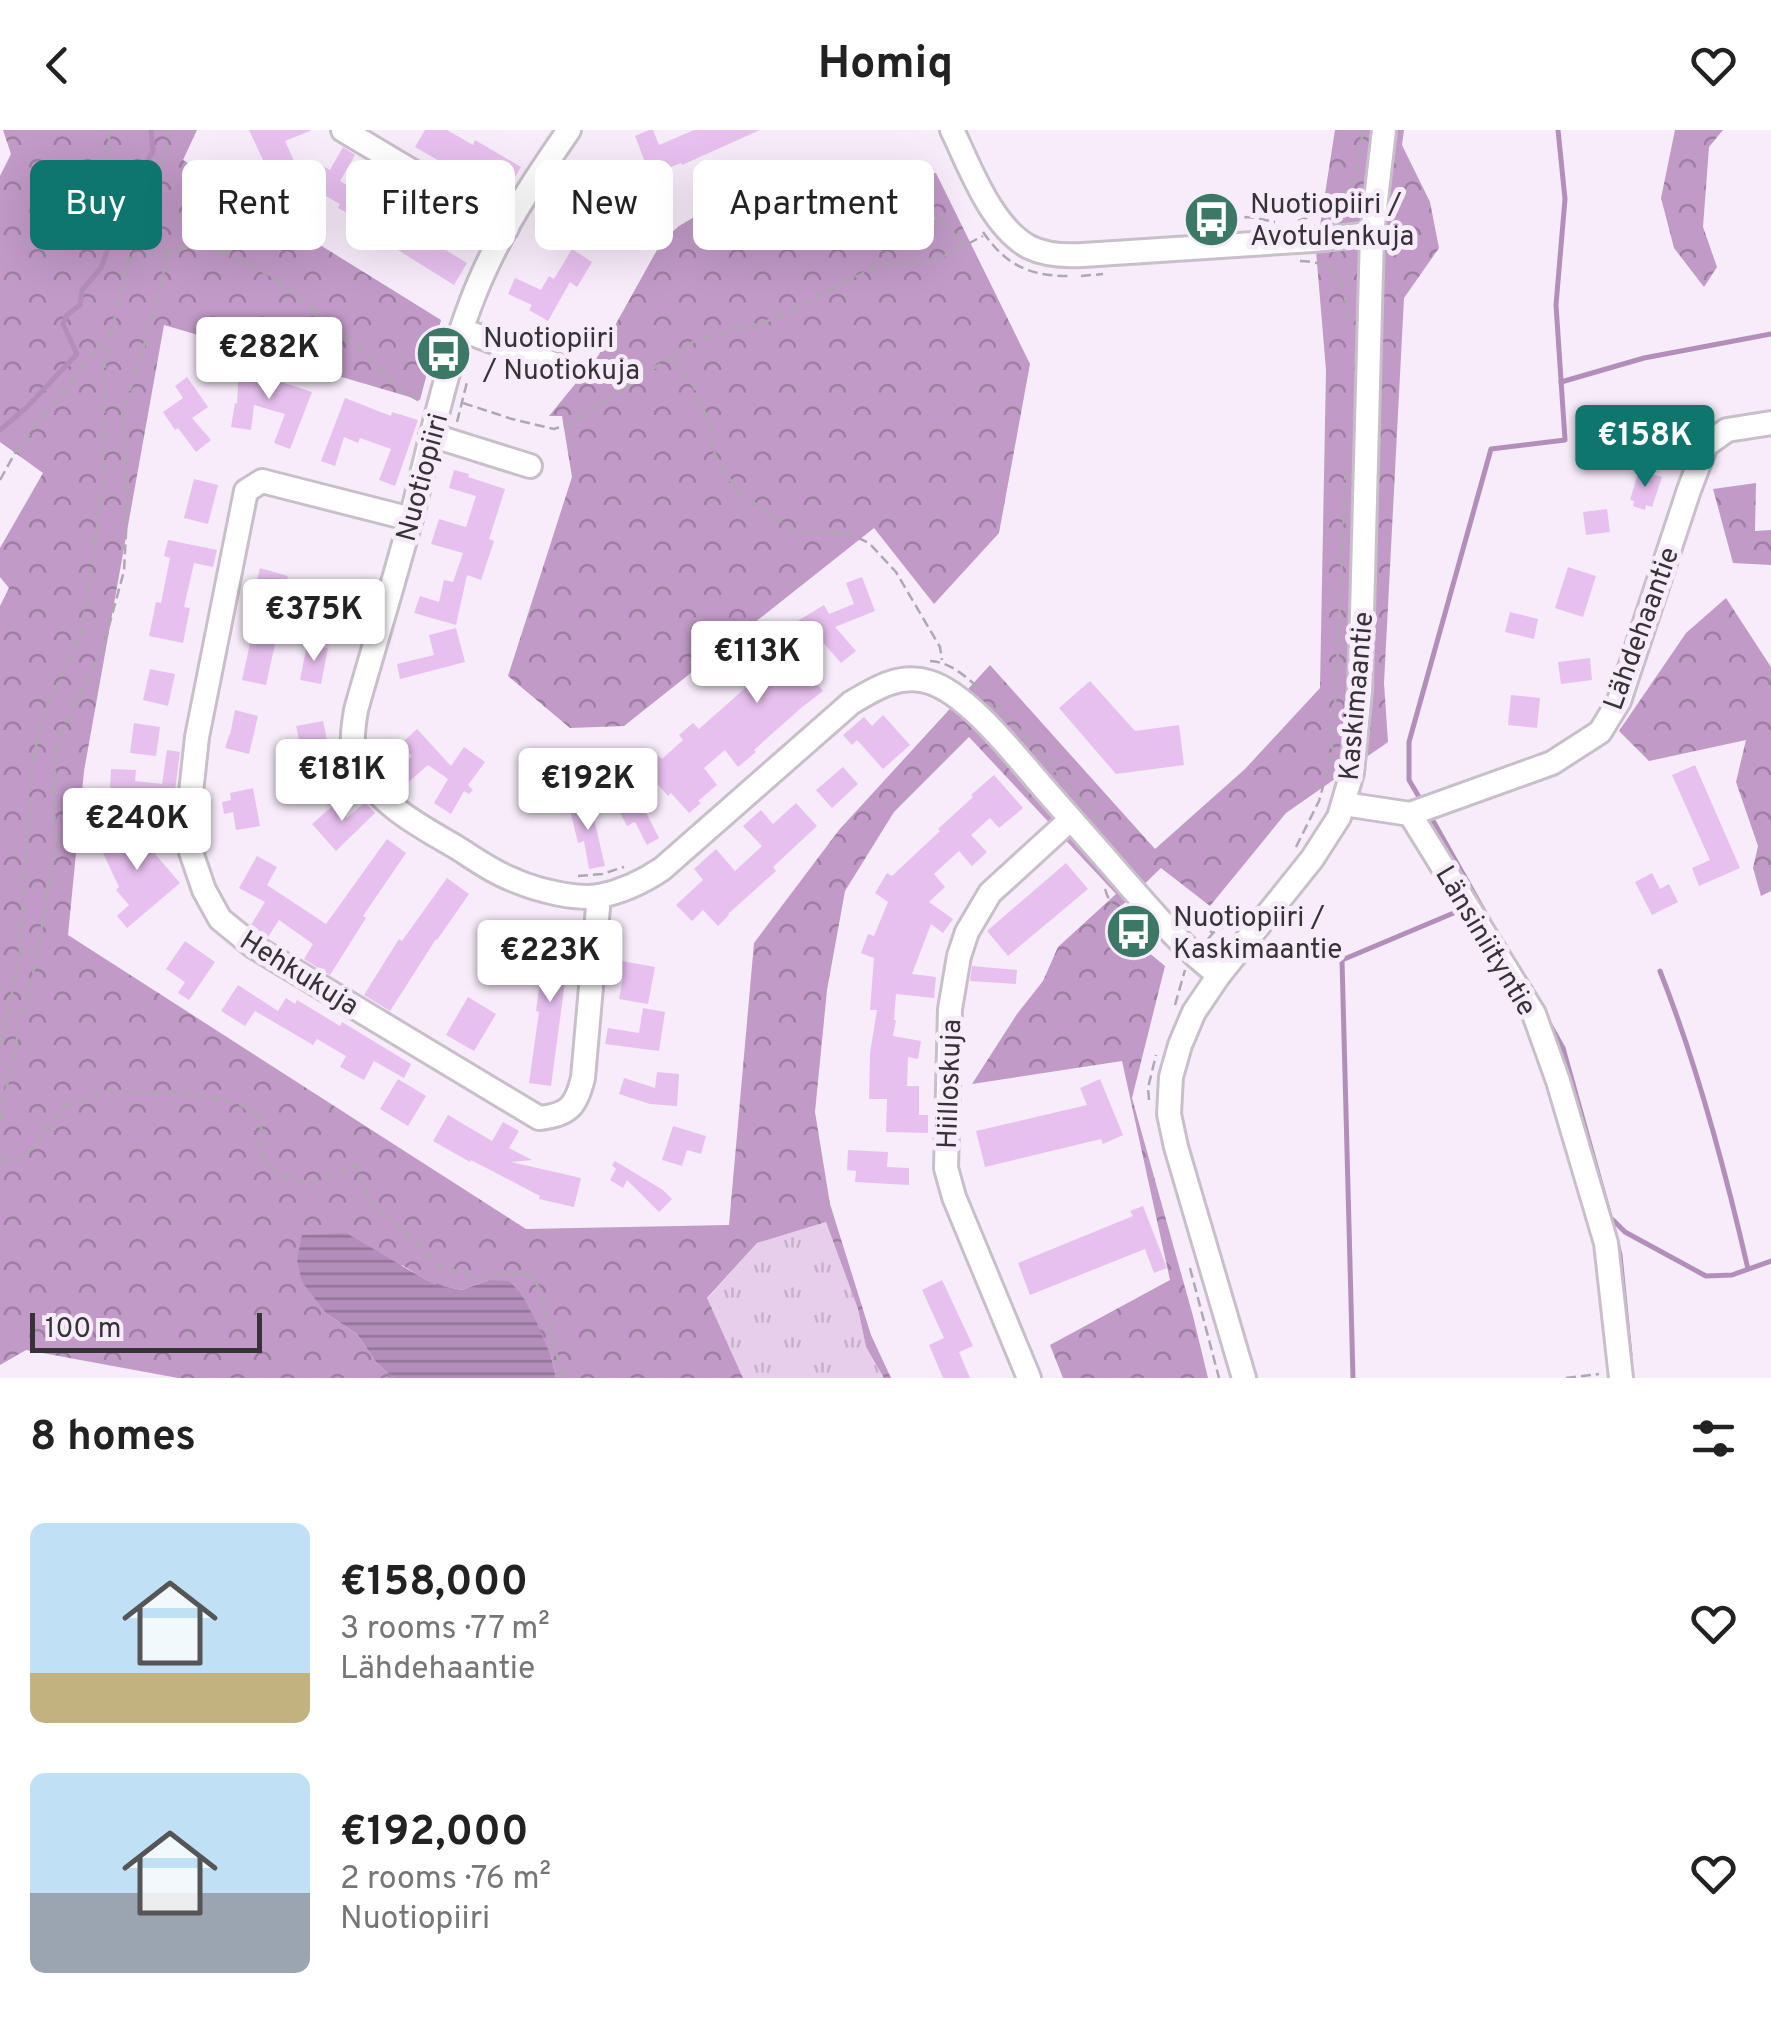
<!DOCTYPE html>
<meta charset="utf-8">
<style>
:root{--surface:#fff;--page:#f2f2f2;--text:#222;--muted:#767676;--accent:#0f766e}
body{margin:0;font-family:Overpass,sans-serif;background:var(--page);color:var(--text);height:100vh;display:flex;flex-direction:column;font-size:38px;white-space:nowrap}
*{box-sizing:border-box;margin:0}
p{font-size:32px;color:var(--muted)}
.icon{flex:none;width:55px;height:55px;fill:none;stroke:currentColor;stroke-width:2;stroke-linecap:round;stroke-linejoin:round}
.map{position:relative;height:1248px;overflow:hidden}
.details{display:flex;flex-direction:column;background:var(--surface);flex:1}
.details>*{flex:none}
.hud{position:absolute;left:30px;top:30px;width:1000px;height:90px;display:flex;gap:20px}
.scale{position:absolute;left:30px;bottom:25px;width:232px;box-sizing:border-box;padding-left:10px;border:5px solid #363237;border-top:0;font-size:28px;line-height:35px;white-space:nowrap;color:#363237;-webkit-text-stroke:8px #f7ecf9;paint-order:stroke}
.price{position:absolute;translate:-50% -85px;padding:0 22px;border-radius:10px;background:#fff;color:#222;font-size:32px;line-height:65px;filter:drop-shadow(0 2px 5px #0008)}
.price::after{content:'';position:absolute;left:50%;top:60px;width:30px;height:22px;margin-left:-15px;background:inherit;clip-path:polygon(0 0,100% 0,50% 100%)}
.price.selected{background:var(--accent);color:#fff}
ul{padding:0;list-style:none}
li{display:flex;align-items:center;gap:30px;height:250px;padding:0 30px}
li span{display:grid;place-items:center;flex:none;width:280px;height:200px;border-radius:15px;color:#555}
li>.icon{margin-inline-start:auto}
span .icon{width:120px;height:120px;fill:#fffc;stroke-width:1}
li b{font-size:42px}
h2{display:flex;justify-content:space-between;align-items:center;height:120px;padding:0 30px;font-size:42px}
.pill{padding:0 35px;border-radius:15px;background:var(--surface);box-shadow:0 10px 40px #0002;font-size:35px;line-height:90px}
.pill.selected{background:var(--accent);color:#fff}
header{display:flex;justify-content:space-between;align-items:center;height:130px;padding:0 30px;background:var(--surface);font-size:45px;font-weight:700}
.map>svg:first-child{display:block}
.grass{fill:url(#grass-tufts)}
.forest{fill:url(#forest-crowns)}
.park{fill:#e7ceeb}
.water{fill:url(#water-rules)}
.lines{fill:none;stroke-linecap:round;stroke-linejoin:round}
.stream{stroke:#b48ebb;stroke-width:5}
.building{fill:#e8c0ef}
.minor-casing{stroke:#c9bfca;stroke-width:28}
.path{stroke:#afa7b1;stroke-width:2.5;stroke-dasharray:10 5;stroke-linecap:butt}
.minor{stroke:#fff;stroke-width:22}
.labels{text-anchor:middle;stroke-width:10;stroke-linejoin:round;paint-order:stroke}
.poi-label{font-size:28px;fill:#363237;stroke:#f7ecf9;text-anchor:start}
.street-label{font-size:28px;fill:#363237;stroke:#f7ecf9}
</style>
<header><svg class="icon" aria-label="back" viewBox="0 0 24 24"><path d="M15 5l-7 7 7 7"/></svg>Homiq<svg class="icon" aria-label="heart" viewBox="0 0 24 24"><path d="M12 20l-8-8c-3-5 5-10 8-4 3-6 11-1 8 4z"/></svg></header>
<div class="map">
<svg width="1771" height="1248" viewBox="0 0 1771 1248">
<defs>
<pattern id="grass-tufts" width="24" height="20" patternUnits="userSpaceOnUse" patternTransform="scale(2.5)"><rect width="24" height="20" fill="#e7ceeb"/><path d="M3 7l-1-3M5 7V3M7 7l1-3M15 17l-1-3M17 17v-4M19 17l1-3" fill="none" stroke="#c7b1ca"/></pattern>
<pattern id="forest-crowns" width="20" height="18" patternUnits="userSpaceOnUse" patternTransform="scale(2.5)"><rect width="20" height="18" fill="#c19ac7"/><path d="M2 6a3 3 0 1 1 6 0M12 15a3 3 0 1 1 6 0" fill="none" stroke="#9e7ea2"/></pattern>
<pattern id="water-rules" width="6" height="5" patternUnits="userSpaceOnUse" patternTransform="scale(2.5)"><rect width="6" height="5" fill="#b48ebb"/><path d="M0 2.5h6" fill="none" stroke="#937599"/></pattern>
</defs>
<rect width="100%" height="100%" fill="#f7ecf9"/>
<!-- grass -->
<polygon class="grass" points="826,1092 858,1179 866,1217 884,1248 743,1248 707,1169 757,1113"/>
<!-- forest -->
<g class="forest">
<polygon points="3,0 197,0 183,30 441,190 420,270 164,195 84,641 68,805 526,1099 729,1095 754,813 839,700 990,535 1155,719 1245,639 1320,558 1326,240 1316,121 1335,0 1404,0 1402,15 1430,72 1439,118 1404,168 1384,553 1388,612 1286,683 1210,776 1161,738 1108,789 1165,836 1132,968 1193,1186 1208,1248 1063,1248 1050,1215 1170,1150 1122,931 972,954 1017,884 1043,851 1058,817 1116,764 969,607 894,682 845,761 827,860 815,982 830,1074 871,1205 891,1248 884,1248 866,1217 858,1179 826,1092 757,1113 707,1168 743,1248 556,1248 551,1226 521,1163 489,1150 462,1160 432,1154 402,1135 327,1184 357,1204 376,1232 393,1248 178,1248 26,1220 0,1235 0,476 9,458 0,447 0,418 43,343 0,312 0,46 11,24"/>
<polygon points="1675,0 1723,0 1709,17 1703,97 1717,137 1704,157 1674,118 1661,68"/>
<polygon points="774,40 936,43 1030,234 999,403 934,474 874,398 624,596 570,598 508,546 572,347 562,286 549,286 598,226 662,111 679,96"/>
<polygon points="1756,353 1755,401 1771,400 1771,435 1733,433 1713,359"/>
<polygon points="1726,468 1771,537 1771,761 1761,766 1753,738 1758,716 1736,652 1746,610 1649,631 1619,601 1686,503"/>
</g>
<!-- park -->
<path class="park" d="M907 47 925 58 935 86 933 94C915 97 876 101 859 94 848 90 832 68 828 57Z"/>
<!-- water -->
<polygon class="water" points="346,1103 433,1154 462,1160 489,1150 509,1151 521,1163 537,1193 551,1226 556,1248 393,1248 376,1232 357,1204 327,1184 302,1152 297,1130 302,1105"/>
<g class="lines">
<!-- stream -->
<g class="stream">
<polyline points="1561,252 1644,228 1771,204"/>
<polyline points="0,300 26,278 77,224 63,194 67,185 80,175 82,160 101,138 125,70 153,21 151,0"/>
<polyline points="1419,667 1409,650 1409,612 1491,319 1565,310 1556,175 1565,69 1558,0"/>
<polyline points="1432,689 1498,806"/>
<path d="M1660 841C1698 937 1725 1039 1748 1139"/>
<polyline points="1549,893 1563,918 1614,1101"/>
<polyline points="1613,1090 1625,1102 1706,1146 1732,1145 1771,1131"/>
<polyline points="1617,1112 1620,1125 1630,1225"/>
<polyline points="1353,1248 1342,830 1456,782"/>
</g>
</g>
<!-- building -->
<g class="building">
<polygon points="249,0 310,0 310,1 285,11 294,31 269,43"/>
<polygon points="425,0 447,0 473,15 475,10 521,37 506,62 465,38 462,44 415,17"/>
<polygon points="649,0 653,0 659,15 694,0 760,0 682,35 681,33 650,45 635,6"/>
<polygon points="343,17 355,25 340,51 366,66 381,40 398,51 384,75 411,91 424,68 443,79 442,82 460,93 444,119 467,133 454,155 398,120 402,112 338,78 340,74 306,55 319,34 330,40"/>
<polygon points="620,30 648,66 636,76 623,60 602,76 621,91 613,101 601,92 592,105 577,94 602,61 593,51"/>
<polygon points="572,119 592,132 577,157 570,152 548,191 529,180 532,175 508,164 515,148 541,160 549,146 554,149"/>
<polygon points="239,236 269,238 269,248 312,262 290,319 274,313 285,284 254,275 251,300 231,297 235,273 237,274"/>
<polygon points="187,247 208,277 192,288 211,310 196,322 178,298 175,300 163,282 183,268 175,256"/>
<polygon points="345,268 391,286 392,282 418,290 395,356 379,350 391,319 360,308 358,313 344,307 335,336 321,331"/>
<polygon points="454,340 469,344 468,347 505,359 489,409 494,411 481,450 467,445 456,495 414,483 420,466 439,472 444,450 453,452 463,423 431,414 439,389 466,397 476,366 449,358"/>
<polygon points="1639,340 1662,347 1652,377 1646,375 1645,380 1633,376 1634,371 1630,370"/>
<polygon points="194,349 218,355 208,394 184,388"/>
<polygon points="1607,379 1610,402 1586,405 1583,382"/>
<polygon points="168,410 217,420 213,437 194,433 184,477 190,478 183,513 149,506 156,472 161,473 170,428 164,426"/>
<polygon points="1568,437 1596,446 1583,487 1555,478"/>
<polygon points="260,438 288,446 278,481 255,474 261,452 257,450"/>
<polygon points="862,447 875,481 835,497 856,521 841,533 819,508 800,520 811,535 806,540 823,561 801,578 754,620 756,622 738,637 725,620 704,638 717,655 698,671 701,673 689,683 671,663 668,666 644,639 659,626 662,629 683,610 679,605 693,593 699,599 770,536 766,530 802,502 796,492 824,475 829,484 854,474 846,453"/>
<polygon points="327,450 349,457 340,488 318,481"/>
<polygon points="1510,482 1538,489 1534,509 1505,502"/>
<polygon points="456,498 465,532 400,549 397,534 434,525 429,505"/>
<polygon points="251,509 275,514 266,555 242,550"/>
<polygon points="307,514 328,518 321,554 300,550"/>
<polygon points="1590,528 1592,550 1561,554 1558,532"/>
<polygon points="150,539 175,544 168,576 143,570"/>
<polygon points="1090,551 1135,601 1179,595 1184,635 1116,644 1059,578"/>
<polygon points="1511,565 1540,568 1537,598 1508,595"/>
<polygon points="235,580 258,586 249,624 225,618 229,605 230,605"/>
<polygon points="883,585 910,615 883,639 857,610 852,615 843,605 864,587 872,596"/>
<polygon points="323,591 332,634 312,638 308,623 302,624 296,596"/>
<polygon points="134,593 160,597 156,626 130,623"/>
<polygon points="417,599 451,636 464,617 485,632 468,655 473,660 469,664 464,661 451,684 434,673 448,649 428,635 406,654 395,642 412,626 401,614"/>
<polygon points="167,620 180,622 173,676 134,672 134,680 109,678 111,639 136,640 135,651 162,654"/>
<polygon points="1695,635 1740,738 1699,756 1692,738 1710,730 1672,645"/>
<polygon points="843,637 858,654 832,678 816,660"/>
<polygon points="994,645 1023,678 999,698 990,688 971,705 987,722 972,736 959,721 934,744 945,757 929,772 953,789 943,803 931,794 912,844 936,847 934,868 896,864 894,890 896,890 893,906 921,911 918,929 908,927 907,956 919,956 919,985 928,985 928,1003 886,1002 887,969 869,969 870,923 877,880 870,880 874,828 861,823 868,804 874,806 888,772 875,763 887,743 892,746 940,701 938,699 973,667 971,665"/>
<polygon points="630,651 659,708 647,715 635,692 627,696 609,662"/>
<polygon points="253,658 260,696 236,700 233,682 224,684 222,672 231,670 230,663"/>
<polygon points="365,672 375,683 336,721 312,694 335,674 347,688"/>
<polygon points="590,672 605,736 589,739 584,711 578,713 569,676"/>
<polygon points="796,673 817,696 773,737 776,741 728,784 729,785 718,796 703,780 692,791 676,775 703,750 694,739 716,719 735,741 762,716 743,696 761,680 773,694"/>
<polygon points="119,698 129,718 154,704 163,720 155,724 180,753 127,798 117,786 129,775 116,760 119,757 96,708"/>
<polygon points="387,709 406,723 363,786 366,788 330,845 304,829 313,814 279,790 268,807 251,795 265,772 239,758 257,726 277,737 267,755 326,794"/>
<polygon points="1066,733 1088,759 1008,826 987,801"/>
<polygon points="1652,743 1660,759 1669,754 1678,772 1652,785 1635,752"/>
<polygon points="447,748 469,764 437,810 436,809 390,881 364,865 399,809 402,811"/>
<polygon points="541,805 580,811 579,823 569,822 551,956 529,953 539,882 536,881 544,818 539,817"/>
<polygon points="185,811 215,832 189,870 178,863 185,852 166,839"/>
<polygon points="622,831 655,837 648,874 619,869 623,847 620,846"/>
<polygon points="972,836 1017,840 1016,854 970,851"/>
<polygon points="238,855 278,881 286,868 295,874 297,870 340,896 342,892 411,934 404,948 374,931 364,950 340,937 346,926 317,909 313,915 255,881 245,896 221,881"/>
<polygon points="468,867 496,884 474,921 446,905"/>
<polygon points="643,878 665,882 659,921 605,914 608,898 639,903"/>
<polygon points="657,942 679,944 677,976 650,974 619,964 624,948 655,958"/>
<polygon points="398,949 426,966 408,996 380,979"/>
<polygon points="1100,949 1123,1005 1103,1014 1101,1009 985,1037 976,1001 1087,975 1080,958"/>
<polygon points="448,985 492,1011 503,992 519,1001 509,1018 532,1030 511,1032 581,1048 574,1077 539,1069 540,1066 471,1030 470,1032 433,1011"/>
<polygon points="673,996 706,1006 701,1024 687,1020 682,1036 662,1030"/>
<polygon points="848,1020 888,1022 887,1037 909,1038 909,1055 855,1052 856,1041 847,1040"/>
<polygon points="615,1031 663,1060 672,1069 659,1082 627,1050 623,1058 610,1050 616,1039 612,1035"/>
<polygon points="1143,1076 1167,1138 1154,1143 1145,1119 1030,1165 1018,1133 1133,1086 1130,1081"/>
<polygon points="942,1150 973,1216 959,1222 970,1248 943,1248 929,1215 944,1208 922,1160"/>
</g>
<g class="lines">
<defs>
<g id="minor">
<polyline points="343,0 507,98"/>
<path d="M569 0C540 42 511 85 489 131 451 209 433 304 411 388 394 452 374 516 356 580 353 599 350 615 358 633 375 673 420 696 456 717 475 729 494 743 516 751 537 760 576 770 599 766 621 762 644 751 662 739L851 573C876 558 900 543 929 552 966 563 1011 620 1036 649 1066 684 1097 718 1127 753 1156 786 1184 819 1219 845"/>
<path d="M952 0C970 37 991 96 1029 117 1045 125 1065 126 1083 125L1313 110 1372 104"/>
<polyline points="462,200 554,234"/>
<polyline points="431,305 530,336"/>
<path d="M411 389 262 351 246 361 197 607 189 681 191 722 204 760 220 789 253 816 539 988C569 985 576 976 583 948L599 766"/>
<polyline points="1344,674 1410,684 1552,633 1600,602 1619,571 1689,360 1706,315 1727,300 1771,293"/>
<polyline points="1410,684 1534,884 1558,951 1606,1113 1621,1248"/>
<polyline points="1029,1248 954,1067 946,1038 950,879 959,826 967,802 990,763 1071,689"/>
<polyline points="1244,1248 1176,1017 1169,984 1171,947 1180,915 1194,882 1219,845 1312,729 1339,687 1352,643 1360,560 1372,104 1384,0"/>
</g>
</defs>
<!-- minor casing -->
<use href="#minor" class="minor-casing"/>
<!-- path -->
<g class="path">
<polyline points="110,0 105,35 91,93 98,104 131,116"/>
<polyline points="869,73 912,73 935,86 965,114"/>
<path d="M1315 85C1359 54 1355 52 1363 0"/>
<polyline points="1298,91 1314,85"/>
<polyline points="1186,98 1211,89 1250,87 1275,92"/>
<path d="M983 102C1005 134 1028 146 1068 146"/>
<polyline points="133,113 169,122 200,116 232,126 273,147 366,223 397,258 421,272"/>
<path d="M1300 131C1340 131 1344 158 1349 190"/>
<polyline points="1081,146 1103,144"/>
<polyline points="672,228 694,257 709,292 713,321 737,361 795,401 848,403 869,413 896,442 940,517 942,530"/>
<polyline points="463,273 512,289 554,299 572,293 696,210 774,189 879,135 938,129 983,106"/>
<polyline points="457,292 467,252"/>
<polyline points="0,350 15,323 111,200"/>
<path d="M930 531C951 532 966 547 982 561"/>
<polyline points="995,573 1103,694"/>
<polyline points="380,631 393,649"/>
<polyline points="1296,717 1319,671 1331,628 1336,560 1346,332"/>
<polyline points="578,746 602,744 624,737"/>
<path d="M1105 759C1112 782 1128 799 1150 810"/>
<polyline points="1184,786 1213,803"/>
<polyline points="1208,809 1213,803 1238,789"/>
<polyline points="1175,875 1185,840"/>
<polyline points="0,914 19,832 32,637 41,590 82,500 103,355 105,231 131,116 161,44 169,0"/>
<polyline points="1149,970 1148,958 1156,925"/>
<polyline points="0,990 22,884 37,828 55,714 54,652 59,604 103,518 124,441 128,366 122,285 142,223 169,122"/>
<polyline points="0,1027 4,1030 23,1029 66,975 106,961 180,963 211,967 239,974 259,987 262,1003 260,1016 265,1030 280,1046 312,1054 356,1035 372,1074 415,1110 437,1135 475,1146 527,1143 538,1156 557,1226 566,1248"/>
<polyline points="1190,1138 1219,1248"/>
<polyline points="1566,1248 1599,1244"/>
</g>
<!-- minor -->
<use href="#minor" class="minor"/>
</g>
<!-- icons -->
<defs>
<symbol id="bus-disc" viewBox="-11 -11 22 22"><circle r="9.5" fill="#3b7966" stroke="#f7ecf9"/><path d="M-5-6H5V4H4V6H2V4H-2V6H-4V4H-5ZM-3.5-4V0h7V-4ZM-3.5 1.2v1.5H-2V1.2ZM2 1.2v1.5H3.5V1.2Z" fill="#fff"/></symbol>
</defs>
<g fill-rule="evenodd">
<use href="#bus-disc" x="1180" y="58" width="63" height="63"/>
<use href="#bus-disc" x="412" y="192" width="63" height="63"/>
<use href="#bus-disc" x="1102" y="770" width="63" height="63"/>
</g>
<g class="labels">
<!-- poi labels -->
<g class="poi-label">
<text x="1250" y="83">Nuotiopiiri /<tspan x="1250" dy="32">Avotulenkuja</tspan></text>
<text x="483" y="217">Nuotiopiiri<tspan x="483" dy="32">/ Nuotiokuja</tspan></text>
<text x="1173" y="796">Nuotiopiiri /<tspan x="1173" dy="32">Kaskimaantie</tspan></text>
</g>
<!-- street labels -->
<g class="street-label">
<text transform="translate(421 347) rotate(-75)" y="10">Nuotiopiiri</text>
<text transform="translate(1640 498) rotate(-70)" y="10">Lähdehaantie</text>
<text transform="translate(1355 566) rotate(-85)" y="10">Kaskimaantie</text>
<text transform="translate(1487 810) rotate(59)" y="10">Länsiniityntie</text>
<text transform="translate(300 842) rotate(32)" y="10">Hehkukuja</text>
<text transform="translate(948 954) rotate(-88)" y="10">Hiilloskuja</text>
</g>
</g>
</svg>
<div class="scale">100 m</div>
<b class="price" style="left:269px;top:272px">€282K</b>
<b class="price selected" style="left:1645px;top:360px">€158K</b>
<b class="price" style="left:314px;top:534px">€375K</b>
<b class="price" style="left:757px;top:576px">€113K</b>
<b class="price" style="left:342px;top:694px">€181K</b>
<b class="price" style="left:588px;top:703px">€192K</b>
<b class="price" style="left:137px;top:743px">€240K</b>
<b class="price" style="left:550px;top:875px">€223K</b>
<div class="hud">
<a class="pill selected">Buy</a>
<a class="pill">Rent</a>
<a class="pill">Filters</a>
<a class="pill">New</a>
<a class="pill">Apartment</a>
</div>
</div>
<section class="details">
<h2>8 homes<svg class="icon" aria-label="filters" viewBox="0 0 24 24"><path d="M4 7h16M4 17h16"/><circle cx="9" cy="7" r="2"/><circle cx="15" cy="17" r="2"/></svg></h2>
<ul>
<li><span style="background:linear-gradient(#bfe0f5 75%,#c2b280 0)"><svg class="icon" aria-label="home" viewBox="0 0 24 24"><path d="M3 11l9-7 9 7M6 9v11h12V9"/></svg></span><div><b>€158,000</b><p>3 rooms · 77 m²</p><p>Lähdehaantie</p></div><svg class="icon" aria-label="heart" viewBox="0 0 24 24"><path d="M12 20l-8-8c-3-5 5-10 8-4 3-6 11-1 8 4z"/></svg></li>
<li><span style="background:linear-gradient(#bfe0f5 60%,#9aa5b1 0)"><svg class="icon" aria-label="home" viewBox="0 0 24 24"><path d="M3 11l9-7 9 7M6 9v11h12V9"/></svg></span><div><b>€192,000</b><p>2 rooms · 76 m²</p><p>Nuotiopiiri</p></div><svg class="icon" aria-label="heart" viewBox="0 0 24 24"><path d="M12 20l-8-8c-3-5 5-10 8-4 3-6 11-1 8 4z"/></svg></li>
</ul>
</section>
